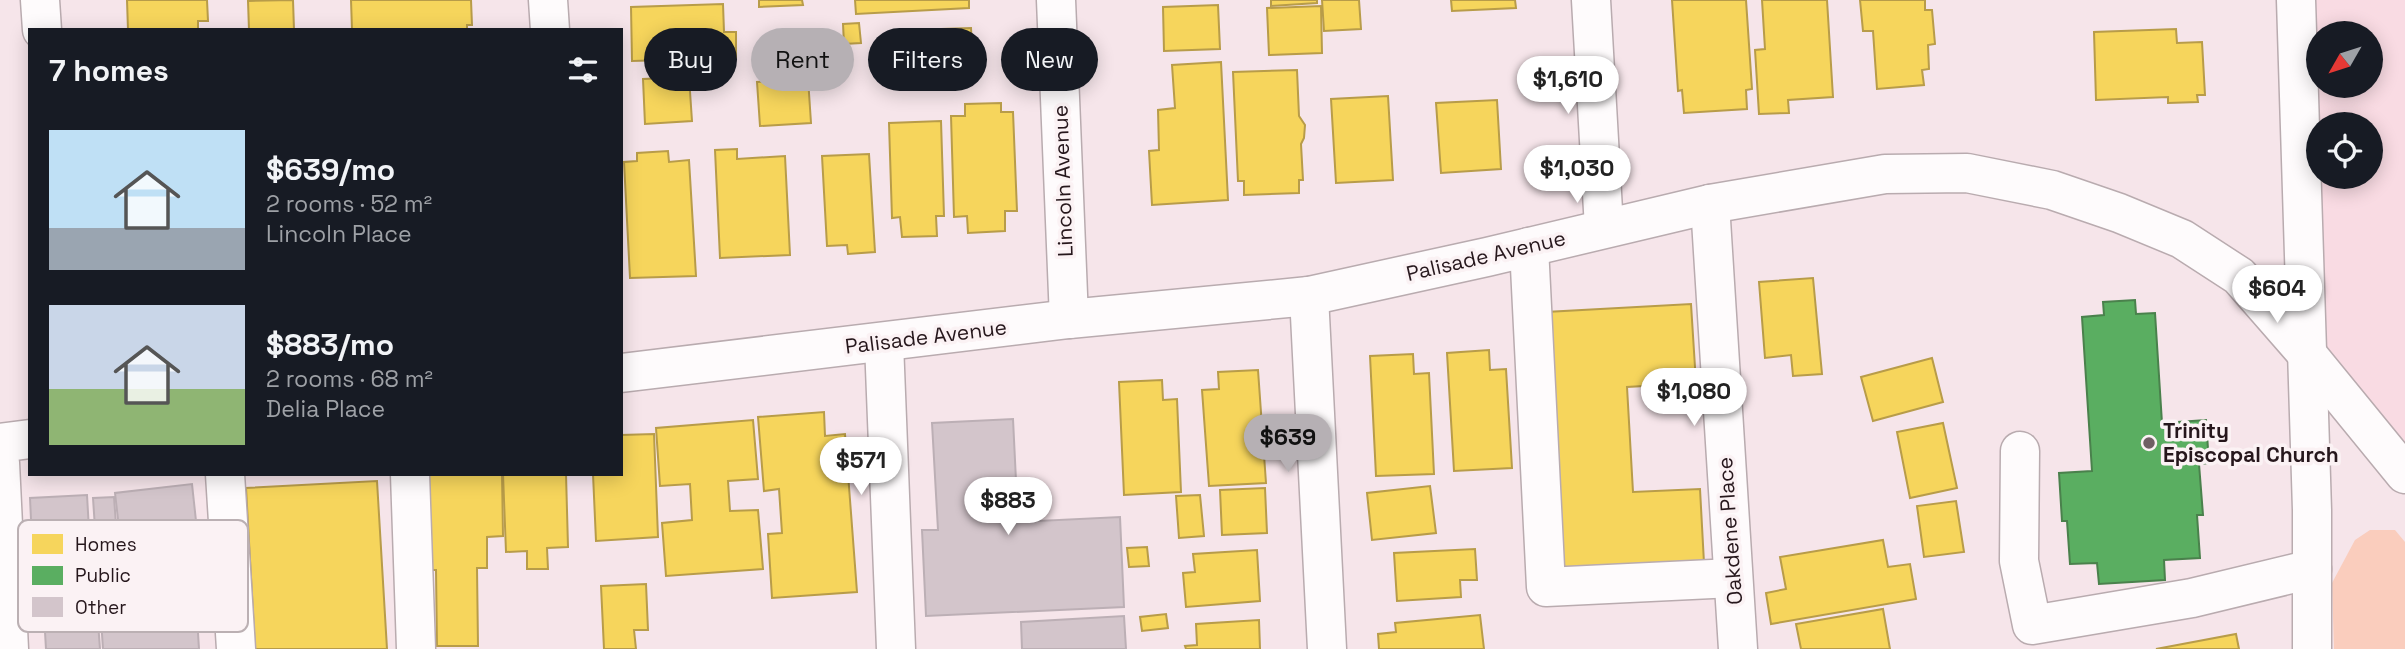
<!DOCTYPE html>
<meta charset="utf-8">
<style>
:root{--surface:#171b24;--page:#242831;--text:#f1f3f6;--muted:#9ea1a6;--accent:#b6b0b4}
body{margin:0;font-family:"Space Grotesk",sans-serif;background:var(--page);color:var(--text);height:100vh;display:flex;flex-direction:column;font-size:26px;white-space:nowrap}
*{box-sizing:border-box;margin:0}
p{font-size:23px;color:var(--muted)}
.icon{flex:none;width:38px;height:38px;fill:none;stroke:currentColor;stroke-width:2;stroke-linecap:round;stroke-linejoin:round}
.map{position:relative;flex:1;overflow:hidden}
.panel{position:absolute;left:28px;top:28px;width:595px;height:448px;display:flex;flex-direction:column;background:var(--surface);border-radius:0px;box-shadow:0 4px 18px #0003}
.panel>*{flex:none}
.banner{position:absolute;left:644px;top:28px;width:665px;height:63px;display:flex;gap:14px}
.needle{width:46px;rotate:231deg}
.buttons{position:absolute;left:2306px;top:21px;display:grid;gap:14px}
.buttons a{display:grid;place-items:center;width:77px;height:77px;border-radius:50%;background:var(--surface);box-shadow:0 4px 18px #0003;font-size:35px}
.price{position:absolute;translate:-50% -60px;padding:0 16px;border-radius:24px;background:#fff;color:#222;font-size:23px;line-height:46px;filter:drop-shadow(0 2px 4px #0008)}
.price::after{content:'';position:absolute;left:50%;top:42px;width:21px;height:16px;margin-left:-10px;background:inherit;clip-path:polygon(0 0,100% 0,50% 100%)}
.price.on{background:var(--accent);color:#111}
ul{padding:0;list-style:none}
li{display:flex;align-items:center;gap:21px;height:175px;padding:0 21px}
li span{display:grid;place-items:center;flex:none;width:196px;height:140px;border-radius:0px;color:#555}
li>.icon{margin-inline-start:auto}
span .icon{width:84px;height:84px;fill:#fffc;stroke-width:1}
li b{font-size:30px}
h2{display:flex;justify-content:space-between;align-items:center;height:84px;padding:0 21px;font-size:30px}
.chip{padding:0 24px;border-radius:32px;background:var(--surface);box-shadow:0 4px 18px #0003;font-size:24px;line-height:63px}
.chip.on{background:var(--accent);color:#111}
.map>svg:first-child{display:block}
.built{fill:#f9dbe3;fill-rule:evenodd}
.green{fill:#facdbd}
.homes{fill:#f6d55c;stroke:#b89c49;stroke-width:2}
.public{fill:#5aae61;stroke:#4a814c;stroke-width:2}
.building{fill:#d3c5cb;stroke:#bcafb5;stroke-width:2}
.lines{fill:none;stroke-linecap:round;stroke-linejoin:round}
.minor-casing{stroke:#b9abaf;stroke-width:41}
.major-casing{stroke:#b9abaf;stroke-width:41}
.minor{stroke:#fefbfc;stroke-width:38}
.major{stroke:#fefbfc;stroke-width:38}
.poi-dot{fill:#6f5f64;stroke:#fbf2f4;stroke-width:2.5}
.labels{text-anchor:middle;stroke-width:7;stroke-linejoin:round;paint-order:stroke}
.street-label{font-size:21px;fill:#26171c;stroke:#fbf2f4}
.poi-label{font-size:21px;font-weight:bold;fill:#26171c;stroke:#fbf2f4;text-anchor:start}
.key{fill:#fbf2f4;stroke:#bbb0b3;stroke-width:2}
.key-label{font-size:19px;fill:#26171c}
</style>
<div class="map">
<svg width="2405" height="649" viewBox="0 0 2405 649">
<rect width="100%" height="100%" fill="#f6e5ea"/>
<!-- built -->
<path class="built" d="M2296 0H2405V474L2307 354ZM2319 33H2371V86H2319ZM2319 124H2371V177H2319Z"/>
<!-- green -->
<polygon class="green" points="2370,530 2395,530 2405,542 2405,649 2334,649 2332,583 2355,540"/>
<!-- homes -->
<g class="homes">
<polygon points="127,0 207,0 208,21 198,21 198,30 128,30"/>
<polygon points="293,0 294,30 249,30 248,1"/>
<polygon points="351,0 471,0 472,25 467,25 467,30 352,30"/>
<polygon points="759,0 802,0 803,5 759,7"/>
<polygon points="855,0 969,0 969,8 856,14"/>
<polygon points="1271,0 1317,0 1317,3 1271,6"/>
<polygon points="1322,0 1359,0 1361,29 1324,31"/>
<polygon points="1451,0 1515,0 1516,8 1452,11"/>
<polygon points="1672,0 1746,0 1752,89 1746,90 1747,109 1684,113 1682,90 1678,91"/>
<polygon points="1762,0 1827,0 1833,97 1788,100 1789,113 1759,114 1755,50 1765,49"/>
<polygon points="1860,0 1925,0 1925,10 1932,10 1935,44 1928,45 1929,69 1922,70 1924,85 1877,89 1873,31 1863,31"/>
<polygon points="723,4 724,32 736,32 736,58 632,61 631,7"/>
<polygon points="1218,5 1220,49 1164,51 1163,7"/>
<polygon points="1321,6 1322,53 1269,55 1267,8"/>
<polygon points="859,23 861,43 844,44 843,24"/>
<polygon points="971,28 973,68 944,69 942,29"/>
<polygon points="2176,29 2177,43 2202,42 2205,95 2197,95 2198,102 2168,103 2168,97 2096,100 2094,32"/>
<polygon points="940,31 942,71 913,72 911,32"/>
<polygon points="1221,62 1228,200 1152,205 1149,151 1159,150 1158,110 1175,108 1172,65"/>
<polygon points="1297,70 1299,116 1305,125 1304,138 1301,144 1303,180 1299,180 1299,193 1244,195 1244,181 1238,181 1233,72"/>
<polygon points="689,77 692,121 645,124 643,79"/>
<polygon points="808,78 811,123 760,126 757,82"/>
<polygon points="1388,96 1393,180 1336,183 1331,99"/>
<polygon points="1497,100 1501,169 1441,173 1436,103"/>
<polygon points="1001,103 1001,112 1013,112 1017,211 1005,211 1005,231 968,233 967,216 954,217 951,116 965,116 965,104"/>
<polygon points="941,121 944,216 936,216 937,236 902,237 900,217 892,218 889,123"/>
<polygon points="737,149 737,159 785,156 790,255 720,258 715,150"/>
<polygon points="668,151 669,162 689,160 696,276 630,278 624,162 637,161 637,153"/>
<polygon points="869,154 875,252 848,254 847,245 827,246 822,156"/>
<polygon points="1813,278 1822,374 1793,376 1791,355 1765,358 1759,282"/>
<polygon points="1691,304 1696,383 1627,387 1633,492 1700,489 1704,563 1561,571 1546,312"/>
<polygon points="1489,350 1490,370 1506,369 1512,468 1454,471 1447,353"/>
<polygon points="1413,354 1414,374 1429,373 1434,474 1376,476 1370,356"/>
<polygon points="1932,358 1943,402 1873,421 1861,377"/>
<polygon points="1258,370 1266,483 1209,486 1202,390 1219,389 1218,372"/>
<polygon points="1162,380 1163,400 1177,399 1181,492 1124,495 1119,382"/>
<polygon points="824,412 825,436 845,434 857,592 772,598 768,534 782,533 779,489 764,491 758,417"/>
<polygon points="753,420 758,479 728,481 730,511 758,510 763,569 666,576 662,523 692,520 690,484 660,486 656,428"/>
<polygon points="1943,423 1957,488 1910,498 1897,432"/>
<polygon points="654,434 658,537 596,541 593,474 621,474 621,435"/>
<polygon points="425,474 502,474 503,536 487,537 487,568 477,568 478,646 437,646 436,570 427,570"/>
<polygon points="503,474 566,474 568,547 547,548 548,569 527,569 527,551 506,552"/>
<polygon points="377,481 387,649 255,649 246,488"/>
<polygon points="1430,486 1436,533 1372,540 1367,493"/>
<polygon points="1265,488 1267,533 1222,535 1220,490"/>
<polygon points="1200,495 1204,536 1179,538 1176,496"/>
<polygon points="1956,501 1964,552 1924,557 1917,506"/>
<polygon points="1883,540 1888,567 1910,564 1916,599 1771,624 1766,593 1786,589 1780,557"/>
<polygon points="1147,547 1149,566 1129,567 1127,548"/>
<polygon points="1475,549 1477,580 1460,580 1461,597 1397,601 1394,553"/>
<polygon points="1257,550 1260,601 1186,607 1183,573 1195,572 1193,554"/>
<polygon points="646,584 648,630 634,630 636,649 604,649 601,586"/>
<polygon points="1883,609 1890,649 1801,649 1796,624"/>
<polygon points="1166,614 1168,628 1142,631 1140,617"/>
<polygon points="1480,615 1484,649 1379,649 1378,634 1396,632 1395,623"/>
<polygon points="1259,620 1260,649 1186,649 1185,646 1197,645 1196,624"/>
<polygon points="2236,634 2239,649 2156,649"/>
</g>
<!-- public -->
<polygon class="public" points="2135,300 2136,314 2155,313 2162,423 2206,420 2209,463 2199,464 2203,515 2197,515 2200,558 2164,560 2165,580 2099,584 2097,563 2070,564 2067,521 2062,521 2059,473 2092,471 2082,317 2104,315 2103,302"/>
<!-- building -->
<g class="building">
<polygon points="1013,419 1018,522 1120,517 1124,607 926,616 922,530 938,530 932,423"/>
<polygon points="192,484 204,595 142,602 140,580 132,580 125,527 119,528 115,493"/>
<polygon points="87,495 92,582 34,585 30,498"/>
<polygon points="114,497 117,538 124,538 130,621 197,617 199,649 103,649 93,498"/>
<polygon points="96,595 100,649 46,649 43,598"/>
<polygon points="1124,616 1126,649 1022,649 1021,622"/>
</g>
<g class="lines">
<defs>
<g id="minor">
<polyline points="40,0 42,30"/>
<polyline points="548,0 550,30"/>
<polyline points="1056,0 1069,319"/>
<polyline points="1591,0 1604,228"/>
<polyline points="2296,0 2312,510 2312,649"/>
<polyline points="1710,204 1738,649"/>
<polyline points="1529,247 1546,587 1733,578"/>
<polyline points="1309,296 1327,649"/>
<polyline points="884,343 896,649"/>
<polyline points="2020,451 2019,561 2032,625 2192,598 2312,569"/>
<polyline points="0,463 9,649"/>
<polyline points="225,474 236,649"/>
<polyline points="410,474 416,649"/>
</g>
<g id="major">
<polyline points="621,373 1069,319 1309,296 1487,257 1710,204 1885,174 1967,173 2052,190 2119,213 2182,239 2239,276 2307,354 2405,474"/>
<polyline points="0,443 30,439"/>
</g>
</defs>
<!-- minor casing -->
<use href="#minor" class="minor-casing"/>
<!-- major casing -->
<use href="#major" class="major-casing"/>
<!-- minor -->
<use href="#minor" class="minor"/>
<!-- major -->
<use href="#major" class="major"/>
</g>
<!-- markers -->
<circle class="poi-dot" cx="2149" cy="443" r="7"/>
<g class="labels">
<!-- street labels -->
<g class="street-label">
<text transform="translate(1063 181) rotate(-92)" y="7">Lincoln Avenue</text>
<text transform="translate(1486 256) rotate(-13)" y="7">Palisade Avenue</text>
<text transform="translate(926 337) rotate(-7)" y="7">Palisade Avenue</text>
<text transform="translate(1730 531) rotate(-94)" y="7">Oakdene Place</text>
</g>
<!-- poi labels -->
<g class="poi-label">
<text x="2163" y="438">Trinity<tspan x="2163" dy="24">Episcopal Church</tspan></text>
</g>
</g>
<!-- legend -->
<rect x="18" y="520" width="230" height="112" rx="10" class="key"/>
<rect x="32" y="534" width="31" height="20" fill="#f6d55c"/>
<rect x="32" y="566" width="31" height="19" fill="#5aae61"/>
<rect x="32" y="597" width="31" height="20" fill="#d3c5cb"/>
<g class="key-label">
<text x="75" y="551">Homes</text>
<text x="75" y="582">Public</text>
<text x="75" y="614">Other</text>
</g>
</svg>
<div class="buttons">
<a><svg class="needle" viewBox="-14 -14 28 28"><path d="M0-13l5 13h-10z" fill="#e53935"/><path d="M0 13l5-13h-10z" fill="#9ea1a6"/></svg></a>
<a><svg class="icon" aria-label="locate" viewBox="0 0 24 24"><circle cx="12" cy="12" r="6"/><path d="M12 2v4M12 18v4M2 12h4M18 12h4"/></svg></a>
</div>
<b class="price" style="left:1568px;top:116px">$1,610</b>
<b class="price" style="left:1577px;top:205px">$1,030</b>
<b class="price" style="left:2277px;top:325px">$604</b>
<b class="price" style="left:1694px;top:428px">$1,080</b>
<b class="price on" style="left:1288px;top:474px">$639</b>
<b class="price" style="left:861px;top:497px">$571</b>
<b class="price" style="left:1008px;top:537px">$883</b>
<div class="banner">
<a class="chip">Buy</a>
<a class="chip on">Rent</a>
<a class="chip">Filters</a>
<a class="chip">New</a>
</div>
<section class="panel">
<h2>7 homes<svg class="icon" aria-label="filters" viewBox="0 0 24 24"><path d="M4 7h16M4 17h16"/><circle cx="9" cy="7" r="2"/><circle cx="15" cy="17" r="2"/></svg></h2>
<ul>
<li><span style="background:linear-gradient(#bfe0f5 70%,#9aa5b1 0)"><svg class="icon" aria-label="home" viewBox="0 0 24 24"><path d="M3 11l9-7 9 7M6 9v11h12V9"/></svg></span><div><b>$639/mo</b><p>2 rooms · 52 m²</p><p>Lincoln Place</p></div></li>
<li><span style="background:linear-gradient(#c9d6e8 60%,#8fb573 0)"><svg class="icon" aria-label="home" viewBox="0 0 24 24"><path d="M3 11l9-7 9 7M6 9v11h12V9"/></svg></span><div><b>$883/mo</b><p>2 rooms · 68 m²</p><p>Delia Place</p></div></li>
</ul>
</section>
</div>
